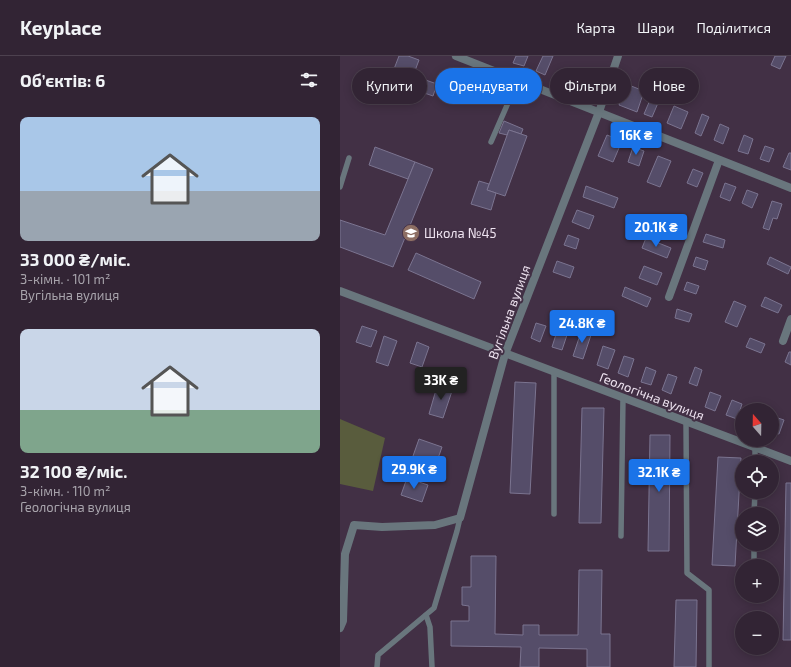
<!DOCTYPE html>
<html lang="uk">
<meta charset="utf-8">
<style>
:root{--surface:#322434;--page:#3a2c3c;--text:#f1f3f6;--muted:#a8a4ac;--line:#4d414f;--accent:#1a73e8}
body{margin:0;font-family:"Exo 2",sans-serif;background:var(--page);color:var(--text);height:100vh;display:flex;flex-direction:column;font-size:15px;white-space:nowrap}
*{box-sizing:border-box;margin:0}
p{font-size:13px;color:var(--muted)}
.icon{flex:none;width:22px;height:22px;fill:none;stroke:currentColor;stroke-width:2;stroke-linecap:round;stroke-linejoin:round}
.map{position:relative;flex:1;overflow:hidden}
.details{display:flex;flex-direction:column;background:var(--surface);width:340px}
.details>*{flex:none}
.top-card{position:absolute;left:12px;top:12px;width:379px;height:36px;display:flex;gap:8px}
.needle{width:26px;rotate:340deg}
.controls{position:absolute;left:395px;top:347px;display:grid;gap:8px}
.controls a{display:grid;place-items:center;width:44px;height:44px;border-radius:50%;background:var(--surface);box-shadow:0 2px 10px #0003,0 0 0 1px var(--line);font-size:20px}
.price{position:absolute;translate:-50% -34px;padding:0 9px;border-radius:4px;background:var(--accent);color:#fff;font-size:13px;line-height:26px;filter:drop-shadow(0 1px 2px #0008)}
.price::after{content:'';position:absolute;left:50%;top:24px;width:12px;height:9px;margin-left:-6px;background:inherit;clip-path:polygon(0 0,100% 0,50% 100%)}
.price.current{background:#222;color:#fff}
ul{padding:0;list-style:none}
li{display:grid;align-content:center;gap:8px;height:212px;padding:0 20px}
li span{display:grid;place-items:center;height:124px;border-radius:8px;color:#555}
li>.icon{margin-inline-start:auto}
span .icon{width:72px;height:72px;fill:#fffc;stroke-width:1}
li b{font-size:17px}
h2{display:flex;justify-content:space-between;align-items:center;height:48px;padding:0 20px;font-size:17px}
.tag{padding:0 14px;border-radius:18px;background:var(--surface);box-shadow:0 2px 10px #0003,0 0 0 1px var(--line);font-size:14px;line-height:36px}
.tag.current{background:var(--accent);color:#fff}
header{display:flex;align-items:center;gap:24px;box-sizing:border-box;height:56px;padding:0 20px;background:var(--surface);border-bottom:1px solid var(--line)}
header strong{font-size:19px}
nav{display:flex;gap:22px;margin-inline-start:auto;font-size:14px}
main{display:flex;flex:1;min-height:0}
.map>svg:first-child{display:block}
.green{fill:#595c3d}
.building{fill:#554d69;stroke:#7b7490}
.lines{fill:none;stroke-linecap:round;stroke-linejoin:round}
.service{stroke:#69767d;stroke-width:5.5}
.minor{stroke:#69767d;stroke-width:8}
.labels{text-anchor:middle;stroke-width:4;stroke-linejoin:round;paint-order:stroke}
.poi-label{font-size:13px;fill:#eee3f0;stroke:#423045;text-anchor:start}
.street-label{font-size:13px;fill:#eee3f0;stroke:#423045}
</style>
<header>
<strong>Keyplace</strong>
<nav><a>Карта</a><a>Шари</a><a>Поділитися</a></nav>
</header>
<main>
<section class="details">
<h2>Об’єктів: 6<svg class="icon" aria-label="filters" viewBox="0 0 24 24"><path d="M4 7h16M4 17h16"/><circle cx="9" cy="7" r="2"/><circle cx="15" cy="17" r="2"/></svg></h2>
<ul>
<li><span style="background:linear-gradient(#a9c7e8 60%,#9aa5b1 0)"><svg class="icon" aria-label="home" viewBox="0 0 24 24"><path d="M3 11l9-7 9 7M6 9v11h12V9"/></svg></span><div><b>33 000 ₴/міс.</b><p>3-кімн. · 101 m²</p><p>Вугільна вулиця</p></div></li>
<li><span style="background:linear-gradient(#c9d6e8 65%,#7fa58c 0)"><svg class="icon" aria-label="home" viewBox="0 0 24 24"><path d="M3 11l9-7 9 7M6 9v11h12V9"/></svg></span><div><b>32 100 ₴/міс.</b><p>3-кімн. · 110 m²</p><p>Геологічна вулиця</p></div></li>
</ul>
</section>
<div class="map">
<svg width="451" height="611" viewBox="0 0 451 611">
<rect width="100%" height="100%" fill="#423045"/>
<!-- green -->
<polygon class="green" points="0,363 45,382 33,435 0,428"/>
<!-- building -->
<g class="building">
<polygon points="59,0 68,0 79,4 73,20 54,13"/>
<polygon points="176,0 188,0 184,10 173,7"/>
<polygon points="203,0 213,0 205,19 196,15"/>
<polygon points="435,0 446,0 440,13 431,9"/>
<polygon points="237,16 246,20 241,34 232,31"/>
<polygon points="77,21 97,28 93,40 73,33"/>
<polygon points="286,28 304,35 297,56 279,49"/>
<polygon points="310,44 318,47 312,61 304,58"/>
<polygon points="334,50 348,56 341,73 327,67"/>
<polygon points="362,58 369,61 361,80 355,77"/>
<polygon points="164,65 183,73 181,78 169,74 167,79 159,77"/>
<polygon points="380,68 389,72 383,88 374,84"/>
<polygon points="169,74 187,80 165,140 147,134"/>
<polygon points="267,79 282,85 273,106 258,100"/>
<polygon points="404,79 413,83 408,98 398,95"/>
<polygon points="425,90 434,93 429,106 420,103"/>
<polygon points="35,91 75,106 68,123 29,109"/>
<polygon points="293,91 304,95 299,110 288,106"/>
<polygon points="449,97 451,97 451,114 443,111"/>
<polygon points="318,100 331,105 320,131 307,126"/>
<polygon points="75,106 93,113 53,211 0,191 0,164 45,179"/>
<polygon points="353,113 363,117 357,131 347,127"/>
<polygon points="139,125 149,128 147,134 156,137 151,154 131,148"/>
<polygon points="385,127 396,131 390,145 380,141"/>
<polygon points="246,130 278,142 274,152 243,141"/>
<polygon points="407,134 418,138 412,152 402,147"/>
<polygon points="432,145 442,148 437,163 433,162 429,174 423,172"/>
<polygon points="237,154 254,160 249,173 232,166"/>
<polygon points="325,160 341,166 336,179 321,173"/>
<polygon points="366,178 385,184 383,192 363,186"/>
<polygon points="228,179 239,183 236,193 224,189"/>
<polygon points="306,182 331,192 327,202 302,192"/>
<polygon points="76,197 141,226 134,243 68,214"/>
<polygon points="356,201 368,205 365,214 353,210"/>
<polygon points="430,201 451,211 448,218 427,208"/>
<polygon points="217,205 234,211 230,222 213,216"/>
<polygon points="304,210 322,217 317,229 299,222"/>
<polygon points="347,226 359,230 356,238 344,234"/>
<polygon points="285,231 311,242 307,251 282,240"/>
<polygon points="425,241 442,249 438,257 421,250"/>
<polygon points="394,245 406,250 397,271 385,266"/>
<polygon points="337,253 352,258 349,266 335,262"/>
<polygon points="196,267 206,270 200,286 191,282"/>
<polygon points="219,269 229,273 222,294 212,291"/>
<polygon points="22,270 37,275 31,291 16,286"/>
<polygon points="242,273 252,276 243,303 233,300"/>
<polygon points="44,280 57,285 48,310 36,306"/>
<polygon points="410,282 425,288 421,297 406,291"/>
<polygon points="77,286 89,291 82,311 70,307"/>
<polygon points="263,290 275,294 268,313 257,309"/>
<polygon points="449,296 451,296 451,309 445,306"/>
<polygon points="284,300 294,303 288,321 278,317"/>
<polygon points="306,311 316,315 311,329 301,326"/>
<polygon points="355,311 362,314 357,330 349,327"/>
<polygon points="328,318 337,321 331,338 322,334"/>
<polygon points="175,326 196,327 190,438 170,437"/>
<polygon points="98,327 113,332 103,362 89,358"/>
<polygon points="370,336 381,340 375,355 365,351"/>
<polygon points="392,344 402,348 397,363 386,359"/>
<polygon points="242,352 264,352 261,467 239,467"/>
<polygon points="435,361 444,364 439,378 432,376 432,370"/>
<polygon points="310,379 330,379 329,495 308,495"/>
<polygon points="79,383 102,391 96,408 73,400"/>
<polygon points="378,401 401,402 395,510 372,509"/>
<polygon points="67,422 88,429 82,446 61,439"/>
<polygon points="446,427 451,427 451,584 443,584"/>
<polygon points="131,500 156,500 155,578 183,579 183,569 199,569 199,579 238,579 239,514 262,514 261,578 270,578 270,611 247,611 247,593 199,592 199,611 180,611 181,591 111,590 111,565 129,565 129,550 122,549 122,531 131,531"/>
<polygon points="336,544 357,544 356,611 334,611"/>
</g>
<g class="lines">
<!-- service -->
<g class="service">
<polyline points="151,86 178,24"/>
<polyline points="0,131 9,102"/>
<polyline points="346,366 347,517 369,534 369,611"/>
<polyline points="415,406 415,392"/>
<polyline points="214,458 214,316"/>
<polyline points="414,458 415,436"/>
<polyline points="281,480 283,342"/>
<polyline points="414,510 414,488"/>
<polyline points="413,543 413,540"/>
<polyline points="86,559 90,571 92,611"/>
<polyline points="37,611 38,599 94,552 117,475 120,462"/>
</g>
<!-- minor -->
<g class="minor">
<polyline points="116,0 451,132"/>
<polyline points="0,235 451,405"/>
<polyline points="329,241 379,104"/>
<polyline points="443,285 451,263"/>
<polyline points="0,572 3,565 5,498 14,469 42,471 95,469 120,462 165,298 259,56 278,0"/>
</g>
</g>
<!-- icons -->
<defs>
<symbol id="school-disc" viewBox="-11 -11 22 22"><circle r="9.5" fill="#8d6e63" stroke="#423045"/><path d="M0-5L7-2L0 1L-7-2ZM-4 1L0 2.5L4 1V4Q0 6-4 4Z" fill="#fff"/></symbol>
</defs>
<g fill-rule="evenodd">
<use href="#school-disc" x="61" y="167" width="20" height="20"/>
</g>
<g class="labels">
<!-- poi labels -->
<g class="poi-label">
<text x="84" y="182">Школа №45</text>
</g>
<!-- street labels -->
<g class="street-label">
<text transform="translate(169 256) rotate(-70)" y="5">Вугільна вулиця</text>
<text transform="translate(312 340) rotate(21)" y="5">Геологічна вулиця</text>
</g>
</g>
</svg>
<div class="controls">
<a><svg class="needle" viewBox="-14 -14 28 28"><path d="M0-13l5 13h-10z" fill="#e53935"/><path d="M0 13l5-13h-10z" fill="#a8a4ac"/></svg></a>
<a><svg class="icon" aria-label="locate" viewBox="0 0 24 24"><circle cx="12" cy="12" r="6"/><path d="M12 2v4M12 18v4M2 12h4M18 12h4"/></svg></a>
<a><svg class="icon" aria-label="layers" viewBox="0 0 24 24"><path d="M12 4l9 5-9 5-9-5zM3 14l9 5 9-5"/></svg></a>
<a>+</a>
<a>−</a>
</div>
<b class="price" style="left:296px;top:100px">16K ₴</b>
<b class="price" style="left:316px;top:192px">20.1K ₴</b>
<b class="price" style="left:242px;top:288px">24.8K ₴</b>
<b class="price current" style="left:101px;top:345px">33K ₴</b>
<b class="price" style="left:74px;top:434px">29.9K ₴</b>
<b class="price" style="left:319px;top:437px">32.1K ₴</b>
<div class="top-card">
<a class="tag">Купити</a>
<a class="tag current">Орендувати</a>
<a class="tag">Фільтри</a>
<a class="tag">Нове</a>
</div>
</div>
</main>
